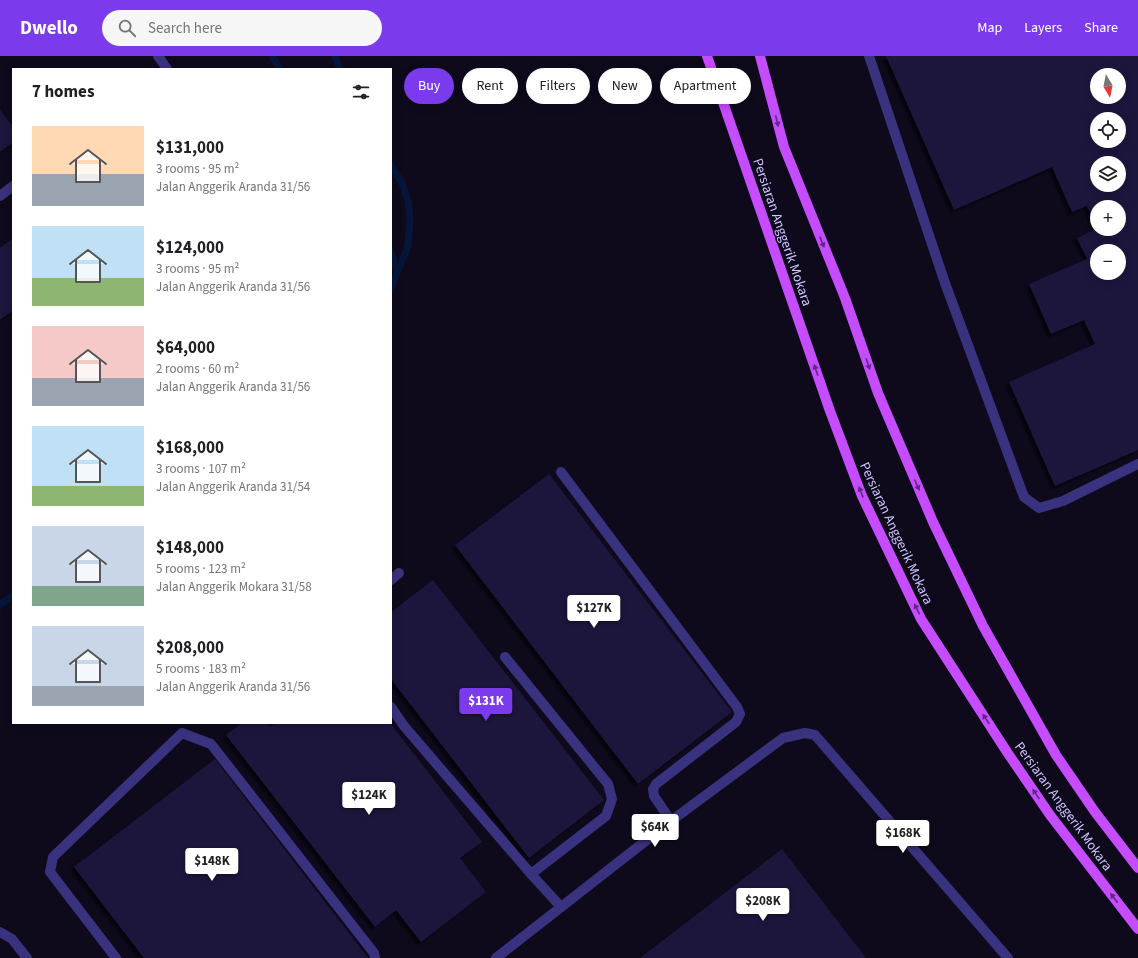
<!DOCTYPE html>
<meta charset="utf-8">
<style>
:root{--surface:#fff;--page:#f6f6f6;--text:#202124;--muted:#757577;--accent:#7c3aed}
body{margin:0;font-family:"Source Sans 3",sans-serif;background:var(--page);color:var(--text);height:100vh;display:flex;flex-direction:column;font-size:15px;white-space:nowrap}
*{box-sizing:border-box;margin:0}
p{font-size:13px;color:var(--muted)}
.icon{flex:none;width:22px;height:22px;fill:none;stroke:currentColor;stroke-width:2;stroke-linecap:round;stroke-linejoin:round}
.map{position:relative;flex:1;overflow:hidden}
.details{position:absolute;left:12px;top:12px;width:380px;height:656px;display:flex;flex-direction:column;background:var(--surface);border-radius:0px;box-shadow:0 2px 10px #0003}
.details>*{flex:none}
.hud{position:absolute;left:404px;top:12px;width:380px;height:36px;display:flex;gap:8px}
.needle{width:26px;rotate:170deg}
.tools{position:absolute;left:1090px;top:12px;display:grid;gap:8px}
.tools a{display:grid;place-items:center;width:36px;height:36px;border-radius:50%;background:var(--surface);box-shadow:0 2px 10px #0003;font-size:20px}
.price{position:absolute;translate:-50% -34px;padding:0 9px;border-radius:4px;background:#fff;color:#222;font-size:13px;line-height:26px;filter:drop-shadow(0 1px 2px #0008)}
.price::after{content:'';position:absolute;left:50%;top:24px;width:12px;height:9px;margin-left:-6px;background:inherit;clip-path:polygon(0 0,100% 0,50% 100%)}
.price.selected{background:var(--accent);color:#fff}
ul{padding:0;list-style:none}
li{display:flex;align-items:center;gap:12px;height:100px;padding:0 20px}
li span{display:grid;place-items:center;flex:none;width:112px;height:80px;border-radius:0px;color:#555}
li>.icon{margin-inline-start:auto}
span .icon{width:48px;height:48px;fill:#fffc;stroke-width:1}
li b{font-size:17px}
h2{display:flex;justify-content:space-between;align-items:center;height:48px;padding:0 20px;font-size:17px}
.chip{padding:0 14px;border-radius:18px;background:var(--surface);box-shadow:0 2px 10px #0003;font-size:14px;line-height:36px}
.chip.selected{background:var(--accent);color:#fff}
header{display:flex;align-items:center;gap:24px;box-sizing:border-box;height:56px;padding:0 20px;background:var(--accent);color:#fff}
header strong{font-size:19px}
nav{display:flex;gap:22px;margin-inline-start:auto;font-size:14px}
.search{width:280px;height:36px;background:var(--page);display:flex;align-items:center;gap:10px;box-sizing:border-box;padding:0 14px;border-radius:22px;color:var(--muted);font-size:15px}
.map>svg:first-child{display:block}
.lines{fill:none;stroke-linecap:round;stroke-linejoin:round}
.stream{stroke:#06163a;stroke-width:7}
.building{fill:#1f153e;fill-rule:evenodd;filter:url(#shadow)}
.minor{stroke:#39327e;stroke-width:10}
.major{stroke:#c64cff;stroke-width:10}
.oneway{fill:#612882}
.labels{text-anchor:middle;stroke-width:3;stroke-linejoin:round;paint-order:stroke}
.street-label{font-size:14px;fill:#cfc5ff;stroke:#0e0a1c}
</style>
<header>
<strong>Dwello</strong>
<div class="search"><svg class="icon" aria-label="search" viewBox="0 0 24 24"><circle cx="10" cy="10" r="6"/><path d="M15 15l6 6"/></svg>Search here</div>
<nav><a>Map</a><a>Layers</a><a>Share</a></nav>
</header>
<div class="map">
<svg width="1138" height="902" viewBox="0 0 1138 902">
<defs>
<filter id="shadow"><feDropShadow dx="-3.5" dy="3.5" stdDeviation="1" flood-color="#0009"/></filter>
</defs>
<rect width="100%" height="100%" fill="#0e0a1c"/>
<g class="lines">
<!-- stream -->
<g class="stream">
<polyline points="272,0 280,13"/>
<polyline points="335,0 340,13"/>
<polyline points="391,109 402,127 408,145 410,161 408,191 397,216 391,233"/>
<polyline points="391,195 397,216"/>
<polyline points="0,549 13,539"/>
</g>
</g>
<!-- building -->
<g class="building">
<path d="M886 0H1138V394L1055 430 1009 326 1095 288 1084 264 1051 278 1029 228 1087 203 1077 182 1096 173H1119V151H1097V172L1087 150 1072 156 1052 111 954 154ZM1097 19H1119V41H1097ZM1097 63H1119V85H1097ZM1097 107H1119V129H1097ZM1097 195H1119V217H1097Z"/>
<polygon points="0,54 13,71 13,86 0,96"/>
<polygon points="13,182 13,254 0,264 0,192"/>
<polygon points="549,418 732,656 638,728 455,489"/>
<polygon points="433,524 604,744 529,802 391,623 391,556"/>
<polygon points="242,667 267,667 270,671 276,667 390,667 482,786 460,802 486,836 421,886 396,854 375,871 226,679"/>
<polygon points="215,703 368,902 144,902 74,811"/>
<polygon points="782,793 866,902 640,902"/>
</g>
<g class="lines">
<!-- minor -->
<g class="minor">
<polyline points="158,0 167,13"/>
<polyline points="869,0 945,227 1024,441 1039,452 1063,445 1138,408"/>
<polyline points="0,140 13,130"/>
<polyline points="561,416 737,651 740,658 736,666 656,728 653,733 654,740 671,765"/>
<polyline points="391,524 399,517"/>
<polyline points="391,651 404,670 531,818 606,760 612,743 608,728 505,601"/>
<polyline points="531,818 561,851"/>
<polyline points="0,876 12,883 27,902"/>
<polyline points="116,902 50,816 53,801 182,677 211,688 374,897 375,902"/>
<polyline points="496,902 671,765 783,682 805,677 815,679 1008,902"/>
</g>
<!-- major -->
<g class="major">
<polyline points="707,0 830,355 862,440 921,563 1007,696 1050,759 1138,873"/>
<polyline points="760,0 784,91 845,242 878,337 933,466 983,570 1056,699 1095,756 1138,812"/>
</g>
</g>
<!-- one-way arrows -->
<defs><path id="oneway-solid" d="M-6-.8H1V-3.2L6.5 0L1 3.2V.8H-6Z"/></defs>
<g class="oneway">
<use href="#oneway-solid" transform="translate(777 65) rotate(76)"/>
<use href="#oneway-solid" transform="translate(822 186) rotate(68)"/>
<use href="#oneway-solid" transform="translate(868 308) rotate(71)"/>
<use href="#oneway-solid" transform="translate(816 314) rotate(-109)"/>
<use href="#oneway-solid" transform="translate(917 429) rotate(66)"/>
<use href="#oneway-solid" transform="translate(861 436) rotate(-111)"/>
<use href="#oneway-solid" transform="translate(917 553) rotate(-116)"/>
<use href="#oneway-solid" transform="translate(986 663) rotate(-123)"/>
<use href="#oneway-solid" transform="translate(1036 738) rotate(-124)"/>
<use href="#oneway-solid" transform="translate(1114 842) rotate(-127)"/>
</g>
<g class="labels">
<!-- street labels -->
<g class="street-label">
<text transform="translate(783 176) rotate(71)" y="5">Persiaran Anggerik Mokara</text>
<text transform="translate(897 477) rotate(65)" y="5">Persiaran Anggerik Mokara</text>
<text transform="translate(1064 750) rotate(54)" y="5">Persiaran Anggerik Mokara</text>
</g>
</g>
</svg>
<div class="tools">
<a><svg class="needle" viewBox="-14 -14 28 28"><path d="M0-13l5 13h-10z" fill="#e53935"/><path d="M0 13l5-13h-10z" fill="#757577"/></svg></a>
<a><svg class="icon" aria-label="locate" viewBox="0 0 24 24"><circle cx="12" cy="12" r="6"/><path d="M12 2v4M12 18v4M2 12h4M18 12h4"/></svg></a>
<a><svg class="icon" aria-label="layers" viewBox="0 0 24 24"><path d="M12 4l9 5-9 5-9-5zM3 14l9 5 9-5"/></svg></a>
<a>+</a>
<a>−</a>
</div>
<b class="price" style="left:594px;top:573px">$127K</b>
<b class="price selected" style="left:486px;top:666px">$131K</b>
<b class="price" style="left:369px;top:760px">$124K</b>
<b class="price" style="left:655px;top:792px">$64K</b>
<b class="price" style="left:903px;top:798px">$168K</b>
<b class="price" style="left:212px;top:826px">$148K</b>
<b class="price" style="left:763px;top:866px">$208K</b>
<div class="hud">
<a class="chip selected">Buy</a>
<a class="chip">Rent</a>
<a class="chip">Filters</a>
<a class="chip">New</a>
<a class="chip">Apartment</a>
</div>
<section class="details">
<h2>7 homes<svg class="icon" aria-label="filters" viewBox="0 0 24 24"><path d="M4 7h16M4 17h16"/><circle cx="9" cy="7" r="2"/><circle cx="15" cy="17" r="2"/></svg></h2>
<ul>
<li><span style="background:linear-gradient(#ffd9b3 60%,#9aa5b1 0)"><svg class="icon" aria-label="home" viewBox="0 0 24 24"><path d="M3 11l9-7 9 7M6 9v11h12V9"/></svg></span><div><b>$131,000</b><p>3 rooms · 95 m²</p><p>Jalan Anggerik Aranda 31/56</p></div></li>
<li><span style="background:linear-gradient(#bfe0f5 65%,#8fb573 0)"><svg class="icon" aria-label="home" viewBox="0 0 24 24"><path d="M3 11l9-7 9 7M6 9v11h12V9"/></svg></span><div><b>$124,000</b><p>3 rooms · 95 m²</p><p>Jalan Anggerik Aranda 31/56</p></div></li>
<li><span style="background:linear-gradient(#f6c9c9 65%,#9aa5b1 0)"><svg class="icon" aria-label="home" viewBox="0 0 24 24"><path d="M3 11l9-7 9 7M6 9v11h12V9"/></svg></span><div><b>$64,000</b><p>2 rooms · 60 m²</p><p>Jalan Anggerik Aranda 31/56</p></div></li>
<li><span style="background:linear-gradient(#bfe0f5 75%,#8fb573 0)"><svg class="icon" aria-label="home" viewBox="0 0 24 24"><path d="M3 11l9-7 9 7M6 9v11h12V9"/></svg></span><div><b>$168,000</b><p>3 rooms · 107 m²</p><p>Jalan Anggerik Aranda 31/54</p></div></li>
<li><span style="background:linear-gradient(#c9d6e8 75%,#7fa58c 0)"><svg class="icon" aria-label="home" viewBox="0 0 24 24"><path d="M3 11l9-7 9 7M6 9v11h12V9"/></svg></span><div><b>$148,000</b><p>5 rooms · 123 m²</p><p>Jalan Anggerik Mokara 31/58</p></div></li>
<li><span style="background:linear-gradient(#c9d6e8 75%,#9aa5b1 0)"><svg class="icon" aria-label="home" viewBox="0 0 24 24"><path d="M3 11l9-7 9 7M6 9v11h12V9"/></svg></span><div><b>$208,000</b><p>5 rooms · 183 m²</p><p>Jalan Anggerik Aranda 31/56</p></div></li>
</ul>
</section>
</div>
